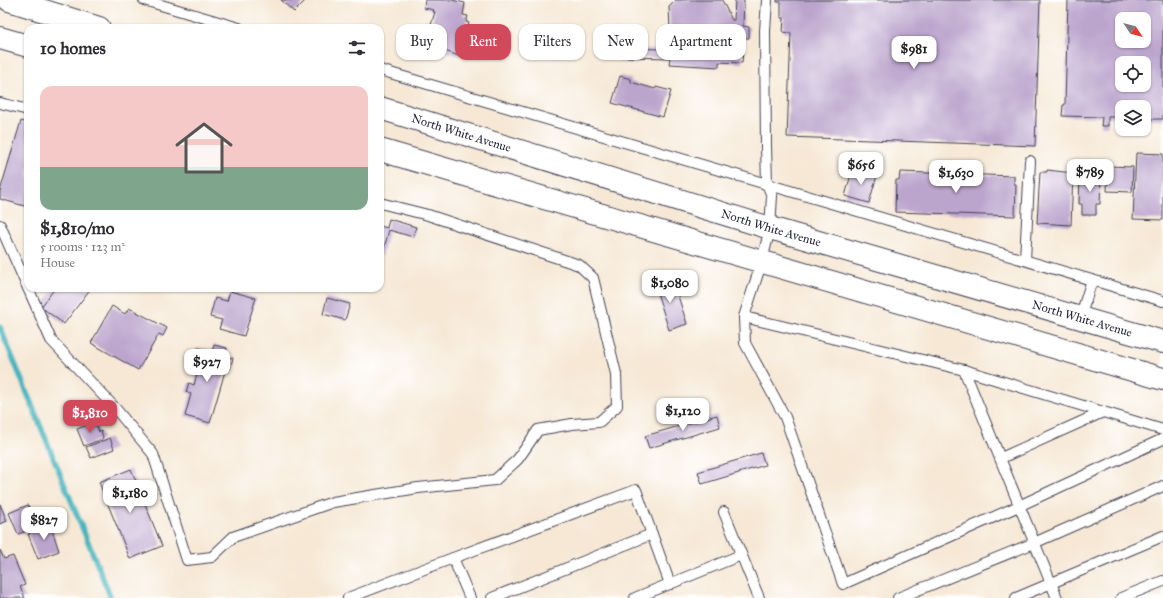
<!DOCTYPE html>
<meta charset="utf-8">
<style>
:root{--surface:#fff;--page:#f7f7f7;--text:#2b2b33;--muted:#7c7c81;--line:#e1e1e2;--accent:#d1495b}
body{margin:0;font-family:"IM FELL Great Primer",serif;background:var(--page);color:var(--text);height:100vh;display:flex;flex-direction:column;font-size:15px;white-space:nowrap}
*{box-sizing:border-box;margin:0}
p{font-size:13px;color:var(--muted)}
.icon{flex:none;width:22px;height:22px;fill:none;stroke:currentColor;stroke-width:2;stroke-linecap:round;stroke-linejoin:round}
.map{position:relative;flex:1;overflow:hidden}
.details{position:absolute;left:24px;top:24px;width:360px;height:268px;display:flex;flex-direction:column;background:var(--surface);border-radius:12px;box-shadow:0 1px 3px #0004}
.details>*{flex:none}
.hud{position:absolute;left:396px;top:24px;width:380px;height:36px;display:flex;gap:8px}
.needle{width:26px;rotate:125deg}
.buttons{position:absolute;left:1115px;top:12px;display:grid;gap:8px}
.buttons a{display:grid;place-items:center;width:36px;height:36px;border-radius:8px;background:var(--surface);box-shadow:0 1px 3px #0004;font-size:20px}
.price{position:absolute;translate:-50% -34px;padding:0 9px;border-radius:8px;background:#fff;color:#222;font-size:13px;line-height:26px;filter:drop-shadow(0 1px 2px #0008)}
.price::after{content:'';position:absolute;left:50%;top:24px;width:12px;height:9px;margin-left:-6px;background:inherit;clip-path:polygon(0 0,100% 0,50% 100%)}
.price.active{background:var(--accent);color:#fff}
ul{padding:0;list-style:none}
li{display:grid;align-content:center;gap:8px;height:212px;padding:0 16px}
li+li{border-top:1px solid var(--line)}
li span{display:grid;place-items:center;height:124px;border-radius:12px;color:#555}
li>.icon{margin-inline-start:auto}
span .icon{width:72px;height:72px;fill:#fffc;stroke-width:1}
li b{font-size:17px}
h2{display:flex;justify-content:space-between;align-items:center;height:48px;padding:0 16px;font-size:17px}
.pill{padding:0 14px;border-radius:12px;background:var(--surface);box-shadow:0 1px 3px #0004;font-size:14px;line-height:36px}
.pill.active{background:var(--accent);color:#fff}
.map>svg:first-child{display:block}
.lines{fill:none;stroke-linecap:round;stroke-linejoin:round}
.stream{stroke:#46b5bf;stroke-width:5.5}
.building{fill:#bca5cd;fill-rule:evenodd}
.service-casing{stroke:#424052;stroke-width:12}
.secondary-casing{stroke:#424052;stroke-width:24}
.service{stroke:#fff;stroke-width:10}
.secondary{stroke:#fff;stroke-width:22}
.labels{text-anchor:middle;stroke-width:3.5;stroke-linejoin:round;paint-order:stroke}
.street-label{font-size:12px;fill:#22223b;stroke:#fff}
</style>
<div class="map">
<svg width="1163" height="598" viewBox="0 0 1163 598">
<rect width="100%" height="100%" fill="#fff"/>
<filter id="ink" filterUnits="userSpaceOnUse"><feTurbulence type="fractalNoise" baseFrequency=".025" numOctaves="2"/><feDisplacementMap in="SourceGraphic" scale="8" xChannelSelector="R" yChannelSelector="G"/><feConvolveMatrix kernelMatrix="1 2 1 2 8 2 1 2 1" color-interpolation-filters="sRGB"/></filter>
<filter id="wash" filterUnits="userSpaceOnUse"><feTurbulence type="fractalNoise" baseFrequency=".012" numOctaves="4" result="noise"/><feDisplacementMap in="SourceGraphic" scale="16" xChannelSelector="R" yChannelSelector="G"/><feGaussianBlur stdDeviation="0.9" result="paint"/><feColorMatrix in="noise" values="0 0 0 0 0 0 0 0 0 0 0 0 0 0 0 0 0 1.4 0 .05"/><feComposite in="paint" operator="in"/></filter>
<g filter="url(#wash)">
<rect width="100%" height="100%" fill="#f6e8d5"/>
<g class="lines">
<!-- stream -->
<polyline class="stream" points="0,327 111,598"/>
</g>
<g id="blocks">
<!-- building -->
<g class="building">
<polygon points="281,0 306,0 294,12"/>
<polygon points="425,0 452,0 465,3 463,15 468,16 466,22 469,23 459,56 425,44 429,31 426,30 427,24 431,25 435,12 433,12 434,10 424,8"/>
<polygon points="676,0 722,0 732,20 734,20 735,0 744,0 743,26 749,27 749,38 744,38 742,63 719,62 719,67 669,64 670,58 620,57 620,48 699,50 699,47 670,29 669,7"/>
<polygon points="777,0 1040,0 1035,146 787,137 791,33 783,32 784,18 781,18 781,2 777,2"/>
<path d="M1068 0H1163V119H1144V107H1122V117H1108V126H1101L1102 117 1062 116 1063 105H1065ZM1122 19H1144V41H1122ZM1122 63H1144V85H1122Z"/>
<polygon points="620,76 631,79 631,82 655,89 656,87 671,91 663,117 612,103"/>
<polygon points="21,121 28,123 28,207 0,199 0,191"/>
<polygon points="1136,153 1163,154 1163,220 1133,219"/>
<polygon points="1108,166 1133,167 1132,192 1107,191"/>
<polygon points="1047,170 1073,173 1071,225 1037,223 1040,172 1047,172"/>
<polygon points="852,171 878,172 869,203 845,196"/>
<polygon points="900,172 1014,176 1014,184 1016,184 1015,216 895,212 896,180 899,180"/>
<polygon points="1080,174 1101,175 1100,204 1096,204 1096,215 1082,215 1082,204 1079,204"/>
<polygon points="389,219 416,227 413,237 389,230 382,256 380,256 380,226 387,228"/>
<polygon points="672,277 687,324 669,330 654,283"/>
<polygon points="55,288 91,288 64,324 41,307"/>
<polygon points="230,291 256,298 244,336 219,329 222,320 210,317 215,298 227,301"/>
<polygon points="327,298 350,304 345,320 323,314"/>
<polygon points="112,306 125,314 129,308 167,328 163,336 159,334 138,370 91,343"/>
<polygon points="214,345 227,348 225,356 233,358 230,369 226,368 210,423 185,416 191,394 186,392 189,383 194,385 201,361 195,359 198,348 212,352"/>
<polygon points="717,415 720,427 649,448 645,436"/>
<polygon points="95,422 99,432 101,431 103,437 102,439 84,446 77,429"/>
<polygon points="110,438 114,449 91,458 86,447"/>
<polygon points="761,453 765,465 702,484 698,472"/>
<polygon points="131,469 162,546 130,559 99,482"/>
<polygon points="0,504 7,521 0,524"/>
<polygon points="28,505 37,527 18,534 9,513"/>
<polygon points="50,523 59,551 38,559 28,534 30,534 29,531"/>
<polygon points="0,550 4,559 13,556 25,585 20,587 25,598 0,598"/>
</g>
</g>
</g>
<g filter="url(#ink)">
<use href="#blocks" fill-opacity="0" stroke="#424052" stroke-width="1"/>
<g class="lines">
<defs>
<g id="service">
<polyline points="144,0 239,28"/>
<polyline points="767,0 765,31 766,146 767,184 772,196 770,228 762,261 744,317 745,343 785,417 843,584 1021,505 1163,439"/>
<polyline points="380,70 1163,301"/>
<polyline points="0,103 28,110"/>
<polyline points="0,225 28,288"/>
<polyline points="1025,260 1030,161"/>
<polyline points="28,288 51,340 115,408 153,454 187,560 212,557 233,537 333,502 418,488 495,480 518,459 538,430 572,424 599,422 617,406 616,374 593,278 579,265 428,215 380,203"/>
<polyline points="744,317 964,370 1057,598"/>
<polyline points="1080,318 1092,280"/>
<polyline points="964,370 1163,430"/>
<polyline points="1001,458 1103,412"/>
<polyline points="724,512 759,598"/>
<polyline points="453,558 636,490 670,584"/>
<polyline points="348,598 453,558 470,598"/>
<polyline points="492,598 652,534"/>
<polyline points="635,598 741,555"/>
<polyline points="898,598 1034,543 1163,486"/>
<polyline points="1016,598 1163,536"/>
<polyline points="1121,598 1163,581"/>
</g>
<g id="secondary">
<polyline points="9,0 99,28"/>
<polyline points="0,38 28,46"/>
<path id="s1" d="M380 108 770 228 1163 342"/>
<polyline points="380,150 1163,379"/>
</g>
</defs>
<!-- service casing -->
<use href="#service" class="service-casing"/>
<!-- secondary casing -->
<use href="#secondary" class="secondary-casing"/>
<!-- service -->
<use href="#service" class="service"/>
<!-- secondary -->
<use href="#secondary" class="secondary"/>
</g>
</g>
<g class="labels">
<!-- street labels -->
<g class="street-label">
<text dy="4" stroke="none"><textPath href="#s1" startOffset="85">North White Avenue</textPath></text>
<text dy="4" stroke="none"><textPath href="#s1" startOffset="409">North White Avenue</textPath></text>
<text dy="4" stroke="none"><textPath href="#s1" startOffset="733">North White Avenue</textPath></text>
</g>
</g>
</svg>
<div class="buttons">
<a><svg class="needle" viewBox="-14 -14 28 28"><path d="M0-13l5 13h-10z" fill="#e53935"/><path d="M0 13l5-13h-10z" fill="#7c7c81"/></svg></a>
<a><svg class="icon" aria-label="locate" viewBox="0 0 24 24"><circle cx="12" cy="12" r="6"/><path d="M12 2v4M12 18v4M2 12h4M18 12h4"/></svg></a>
<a><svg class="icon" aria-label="layers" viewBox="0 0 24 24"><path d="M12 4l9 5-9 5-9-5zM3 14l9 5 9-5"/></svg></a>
</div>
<b class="price" style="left:914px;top:70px">$981</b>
<b class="price" style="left:861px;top:186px">$656</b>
<b class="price" style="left:1090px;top:193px">$789</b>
<b class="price" style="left:956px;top:194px">$1,630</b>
<b class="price" style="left:670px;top:304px">$1,080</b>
<b class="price" style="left:207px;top:383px">$927</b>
<b class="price" style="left:683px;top:432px">$1,120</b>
<b class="price active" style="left:90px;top:434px">$1,810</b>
<b class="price" style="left:130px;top:514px">$1,180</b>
<b class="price" style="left:44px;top:541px">$827</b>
<div class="hud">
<a class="pill">Buy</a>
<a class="pill active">Rent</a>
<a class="pill">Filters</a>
<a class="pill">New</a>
<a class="pill">Apartment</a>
</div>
<section class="details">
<h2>10 homes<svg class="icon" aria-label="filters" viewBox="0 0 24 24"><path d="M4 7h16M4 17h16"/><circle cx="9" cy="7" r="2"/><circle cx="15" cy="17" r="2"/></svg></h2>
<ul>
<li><span style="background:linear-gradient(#f6c9c9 65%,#7fa58c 0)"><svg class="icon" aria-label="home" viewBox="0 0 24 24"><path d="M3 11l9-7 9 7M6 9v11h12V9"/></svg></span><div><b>$1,810/mo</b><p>5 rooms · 123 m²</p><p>House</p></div></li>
</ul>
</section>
</div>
